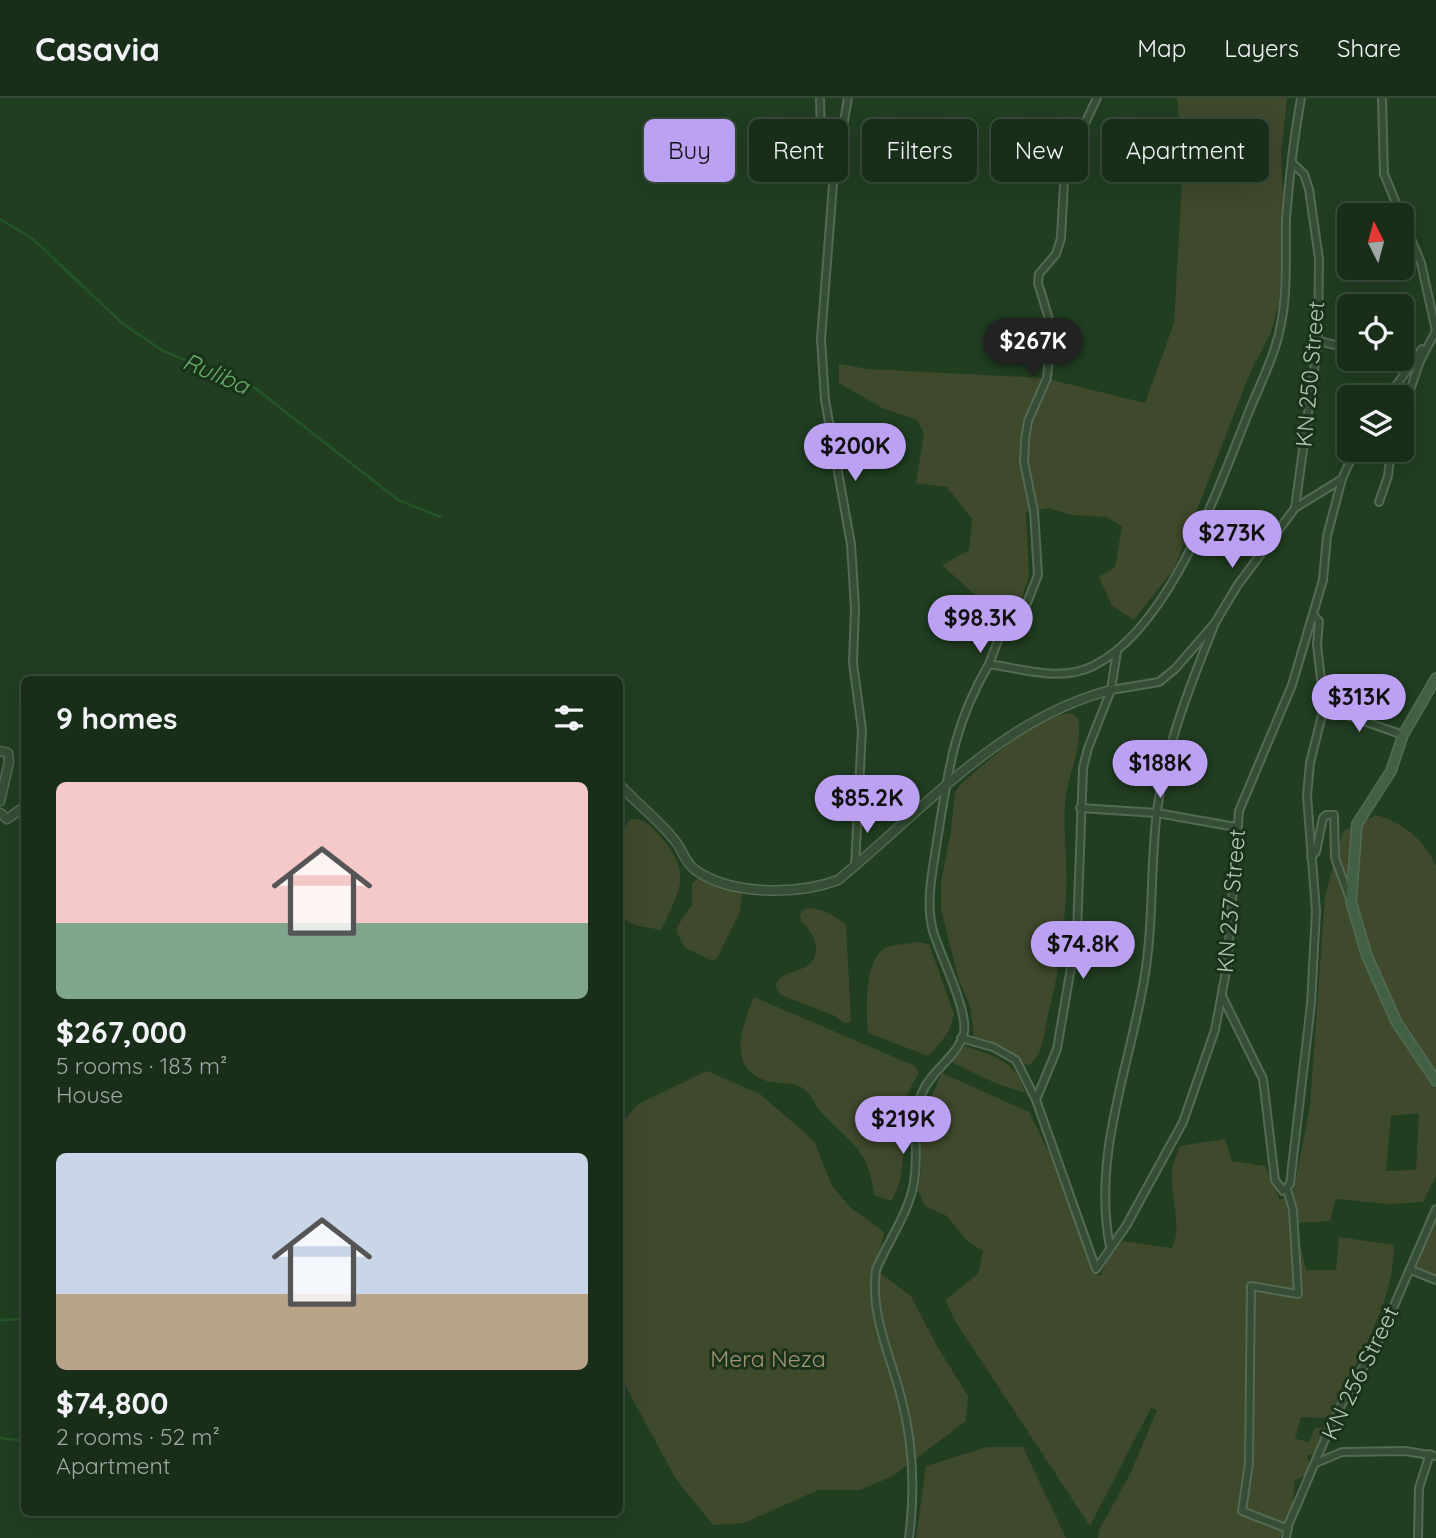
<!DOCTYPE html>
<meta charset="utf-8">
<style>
:root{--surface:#192e19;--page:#263a26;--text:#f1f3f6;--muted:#9fa8a2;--line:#374a38;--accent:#bca0f2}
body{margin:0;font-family:Quicksand,sans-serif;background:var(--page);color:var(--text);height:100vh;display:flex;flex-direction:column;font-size:26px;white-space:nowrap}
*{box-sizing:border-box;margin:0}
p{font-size:23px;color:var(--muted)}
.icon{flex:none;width:38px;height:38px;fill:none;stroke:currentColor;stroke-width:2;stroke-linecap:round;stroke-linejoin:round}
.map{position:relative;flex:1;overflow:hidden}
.side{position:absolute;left:21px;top:578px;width:602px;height:840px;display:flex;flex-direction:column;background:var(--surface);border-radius:10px;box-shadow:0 7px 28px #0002,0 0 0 2px var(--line)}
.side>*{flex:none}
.guide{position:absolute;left:644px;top:21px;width:665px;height:63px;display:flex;gap:14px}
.needle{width:46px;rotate:354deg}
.fabs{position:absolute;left:1337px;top:105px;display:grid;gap:14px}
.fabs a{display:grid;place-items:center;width:77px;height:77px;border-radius:10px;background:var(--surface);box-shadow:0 7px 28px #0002,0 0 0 2px var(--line);font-size:35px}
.price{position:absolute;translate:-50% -60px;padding:0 16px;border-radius:24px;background:var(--accent);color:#111;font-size:23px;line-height:46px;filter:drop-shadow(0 2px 4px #0008)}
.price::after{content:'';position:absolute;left:50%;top:42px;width:21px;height:16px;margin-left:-10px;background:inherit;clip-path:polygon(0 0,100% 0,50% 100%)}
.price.active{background:#222;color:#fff}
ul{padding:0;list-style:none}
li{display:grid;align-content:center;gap:14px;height:371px;padding:0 35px}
li span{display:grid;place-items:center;height:217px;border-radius:10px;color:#555}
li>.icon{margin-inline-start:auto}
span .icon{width:126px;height:126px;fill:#fffc;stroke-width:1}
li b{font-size:30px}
h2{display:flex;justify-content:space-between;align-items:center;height:84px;padding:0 35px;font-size:30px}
.pill{padding:0 24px;border-radius:10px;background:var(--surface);box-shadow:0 7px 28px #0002,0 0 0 2px var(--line);font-size:24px;line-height:63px}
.pill.active{background:var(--accent);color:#111}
header{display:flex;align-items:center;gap:42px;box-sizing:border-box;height:98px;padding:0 35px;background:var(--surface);border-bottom:2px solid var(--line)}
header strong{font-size:33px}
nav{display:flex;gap:38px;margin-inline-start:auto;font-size:24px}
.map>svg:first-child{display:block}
.green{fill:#3f492c;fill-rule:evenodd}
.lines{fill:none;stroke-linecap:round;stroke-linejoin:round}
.stream{stroke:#255426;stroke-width:2.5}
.minor-casing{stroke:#536b53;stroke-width:10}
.tertiary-casing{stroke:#536b53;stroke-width:11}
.secondary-casing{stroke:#536b53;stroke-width:12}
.minor{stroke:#354e35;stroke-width:6}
.tertiary{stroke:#354e35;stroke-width:8}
.secondary{stroke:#426144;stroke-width:9}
.labels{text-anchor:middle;stroke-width:6;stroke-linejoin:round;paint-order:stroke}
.street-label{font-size:23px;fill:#b0c9b1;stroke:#1a321a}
.park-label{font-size:23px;fill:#a69574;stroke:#1a321a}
.water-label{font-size:24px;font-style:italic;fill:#67ab66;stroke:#1a321a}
</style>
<header>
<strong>Casavia</strong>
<nav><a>Map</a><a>Layers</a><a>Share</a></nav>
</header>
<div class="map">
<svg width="1436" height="1440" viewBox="0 0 1436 1440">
<rect width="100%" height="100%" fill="#213e21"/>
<!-- green -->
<g class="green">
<polygon points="1177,0 1287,0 1281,55 1284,123 1281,176 1279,205 1271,234 1250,275 1174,471 1134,522 1112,508 1099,479 1115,469 1122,429 1107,419 1072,417 1049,410 1026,414 1029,478 1022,500 1002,521 942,467 969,452 972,421 947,389 916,385 924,335 917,322 882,310 839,285 839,266 868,271 1044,280 1145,305 1174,225 1183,66"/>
<path d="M1071 615 1078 621C1084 647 1067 677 1065 705 1063 735 1068 766 1066 796 1064 838 1058 877 1048 917 1044 935 1044 954 1030 967L1023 966 1018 959 974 939 970 908 959 883 941 811V784L951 733 955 694 961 686C989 662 1034 619 1071 615Z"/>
<path d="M1376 717C1403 724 1425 743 1436 768V1078L1423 1104 1389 1106 1336 1101 1330 1123 1295 1125 1306 1172H1336L1339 1139 1394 1147C1394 1209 1354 1266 1329 1320L1301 1319 1295 1341 1309 1344 1315 1330H1327C1323 1341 1320 1355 1307 1358L1309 1365 1305 1378 1295 1382 1292 1409 1280 1440H1098L1099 1432 1131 1374 1157 1312 1151 1310 1090 1428 955 1223 945 1202 978 1176 983 1153 967 1143 947 1118 925 1108 918 1092 921 1072V1022L942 975 1029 1014 1059 1075 1092 1175 1100 1178 1109 1158 1122 1143 1172 1150C1183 1128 1170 1100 1172 1075 1172 1066 1177 1057 1180 1048L1225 1041 1232 1063 1265 1068 1280 1102 1293 1095 1310 1008 1325 798 1343 733ZM1419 1015 1416 1072 1386 1073 1391 1018Z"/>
<path d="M631 721C643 720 652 728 659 737 693 776 681 790 661 832L634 827 620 819C619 793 612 739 631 721Z"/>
<polygon points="700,779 737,789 742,796 740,814 717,860 713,863 685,850 677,835 677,829 692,806 692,785"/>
<path d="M811 810 827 814 846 826 851 924 844 925 835 918 781 897 775 887C782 874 791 876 803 870 825 859 816 835 801 824L800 817 803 812Z"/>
<path d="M918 844 929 846 954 916C951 935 940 945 928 958L868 935C866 914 864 862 885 850 894 846 908 846 918 844Z"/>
<path d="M754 899 915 968 919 975C913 986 905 997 904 1010 900 1040 909 1076 891 1103L874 1097C868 1047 850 1047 821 1014 813 1005 811 994 801 989 790 983 775 987 764 982 726 967 743 926 754 899Z"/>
<path d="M965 948C995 959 1015 961 1025 995L995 985 951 964Z"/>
<polygon points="707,973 760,996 814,1043 832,1088 851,1110 884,1134 876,1172 911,1198 937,1248 968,1298 966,1323 893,1378 860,1392 818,1392 744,1425 713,1427 676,1381 620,1278 620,1026 638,1006"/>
<polygon points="1436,1116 1436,1180 1415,1171"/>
<polygon points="987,1349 1023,1349 1066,1440 916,1440 926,1368"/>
</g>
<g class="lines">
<!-- stream -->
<g class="stream">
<polyline points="0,121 33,141 123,226 163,253 255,290 398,402 441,419"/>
<polyline points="0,1222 24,1221"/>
<polyline points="0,1340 24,1343"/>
</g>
<defs>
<g id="minor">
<polyline points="820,0 821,39 840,48"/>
<polyline points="848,0 833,87 821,241 825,302 851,446 855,510 853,565 862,632 855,768"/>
<polyline points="1382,0 1384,76 1401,117"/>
<polyline points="1292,65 1304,76 1309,91 1319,161 1318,243 1295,410"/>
<polyline points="1402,119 1421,165 1436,233 1420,263"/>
<polyline points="1318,243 1349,250"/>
<polyline points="1401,261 1420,263 1402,316"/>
<polyline points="1388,299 1422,251"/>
<polyline points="1379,404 1388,378 1391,352"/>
<polyline points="1117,553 1111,592 1088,650 1083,670 1077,834 1057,951 1036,1002 1096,1171 1126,1128 1183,1024 1215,932 1227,868 1239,713 1292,587 1323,482 1327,438 1342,381"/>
<polyline points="989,566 1004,527 1025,510 1038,477 1034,413 1024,364 1025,342 1028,323 1047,280 1052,231 1038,185 1039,176 1056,156 1061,140 1066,47 1077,42 1097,0"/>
<polyline points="1111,592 1159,584 1175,571 1215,525 1237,488 1295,410 1342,381 1355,352"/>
<polyline points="1324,609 1403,637"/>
<polyline points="1080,710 1157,715 1236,729"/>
<polyline points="1311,759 1316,754 1323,720 1326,717 1334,717 1335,760 1349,798"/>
<polyline points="1222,898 1263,981 1275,1082 1283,1093 1290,1086 1311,906 1316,813 1307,698 1310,665 1324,609 1317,546 1319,523 1313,517"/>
<polyline points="961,940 993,949 1016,962 1036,1002"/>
<polyline points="1287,1091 1293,1112 1298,1196 1251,1188 1249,1365 1242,1413 1288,1431"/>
<path d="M1110 1149C1092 1058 1129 971 1144 882 1154 825 1150 769 1157 713 1166 647 1191 585 1215 525"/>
<polyline points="1411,1172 1436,1182"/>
<polyline points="1316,1365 1342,1354 1405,1353 1436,1358"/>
<path d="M909 1440C915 1394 913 1344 901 1299 890 1256 870 1217 876 1172 888 1143 909 1115 914 1084 919 1056 911 1022 922 995 931 972 959 958 964 934 968 912 940 857 933 833 925 803 933 772 937 743 948 675 953 627 989 566 1023 571 1061 584 1093 568 1169 531 1218 391 1248 316 1259 288 1276 256 1281 226 1288 191 1285 156 1286 121 1289 81 1294 39 1301 0"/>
<path d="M1286 1440 1288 1427C1312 1375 1338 1299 1373 1256L1436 1111"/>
<polyline points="1418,1440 1419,1390 1430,1356"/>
</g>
<g id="tertiary">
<polyline points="0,653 8,655 9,664 0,703"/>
<path d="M620 687C637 706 660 723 676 744 682 752 686 765 694 771 730 798 798 797 838 782 924 712 999 621 1111 592"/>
<polyline points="0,715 7,721 24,709"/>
</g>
<polyline id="secondary" points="1436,580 1403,637 1391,673 1357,726 1351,804 1367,858 1397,925 1436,983"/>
</defs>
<!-- minor casing -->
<use href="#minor" class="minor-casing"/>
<!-- tertiary casing -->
<use href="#tertiary" class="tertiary-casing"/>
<!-- secondary casing -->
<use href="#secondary" class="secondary-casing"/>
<!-- minor -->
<use href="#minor" class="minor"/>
<!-- tertiary -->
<use href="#tertiary" class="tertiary"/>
<!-- secondary -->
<use href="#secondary" class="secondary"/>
</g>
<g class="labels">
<!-- street labels -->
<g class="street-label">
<text transform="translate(1310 276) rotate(-85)" y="8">KN 250 Street</text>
<text transform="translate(1231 803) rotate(-85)" y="8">KN 237 Street</text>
<text transform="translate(1360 1275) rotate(-64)" y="8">KN 256 Street</text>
</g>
<!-- park labels -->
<g class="park-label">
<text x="768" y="1269">Mera Neza</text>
</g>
<!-- water labels -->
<g class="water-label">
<text transform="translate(216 276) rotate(23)" y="8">Ruliba</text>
</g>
</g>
</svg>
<div class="fabs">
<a><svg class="needle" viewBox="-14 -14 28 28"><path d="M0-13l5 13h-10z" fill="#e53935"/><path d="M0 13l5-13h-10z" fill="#9fa8a2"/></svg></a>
<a><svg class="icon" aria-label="locate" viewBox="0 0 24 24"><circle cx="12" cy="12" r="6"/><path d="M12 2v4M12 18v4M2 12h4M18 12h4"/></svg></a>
<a><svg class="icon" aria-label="layers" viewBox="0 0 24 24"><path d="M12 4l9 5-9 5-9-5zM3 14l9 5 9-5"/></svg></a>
</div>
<b class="price active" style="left:1033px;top:280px">$267K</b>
<b class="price" style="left:855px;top:385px">$200K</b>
<b class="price" style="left:1232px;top:472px">$273K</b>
<b class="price" style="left:980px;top:557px">$98.3K</b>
<b class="price" style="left:1359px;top:636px">$313K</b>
<b class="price" style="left:1160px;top:702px">$188K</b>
<b class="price" style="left:867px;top:737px">$85.2K</b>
<b class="price" style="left:1083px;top:883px">$74.8K</b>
<b class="price" style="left:903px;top:1058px">$219K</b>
<div class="guide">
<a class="pill active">Buy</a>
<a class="pill">Rent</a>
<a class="pill">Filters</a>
<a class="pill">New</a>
<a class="pill">Apartment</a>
</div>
<section class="side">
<h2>9 homes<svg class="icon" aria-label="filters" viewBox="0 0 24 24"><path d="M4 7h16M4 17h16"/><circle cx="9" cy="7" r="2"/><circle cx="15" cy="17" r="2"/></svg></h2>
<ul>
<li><span style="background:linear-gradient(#f6c9c9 65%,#7fa58c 0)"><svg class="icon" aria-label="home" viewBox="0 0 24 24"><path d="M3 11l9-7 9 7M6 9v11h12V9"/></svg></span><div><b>$267,000</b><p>5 rooms · 183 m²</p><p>House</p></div></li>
<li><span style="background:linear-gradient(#c9d6e8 65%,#b9a48a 0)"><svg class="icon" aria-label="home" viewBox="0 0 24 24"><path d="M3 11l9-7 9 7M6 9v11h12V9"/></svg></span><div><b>$74,800</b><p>2 rooms · 52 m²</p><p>Apartment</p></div></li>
</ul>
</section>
</div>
